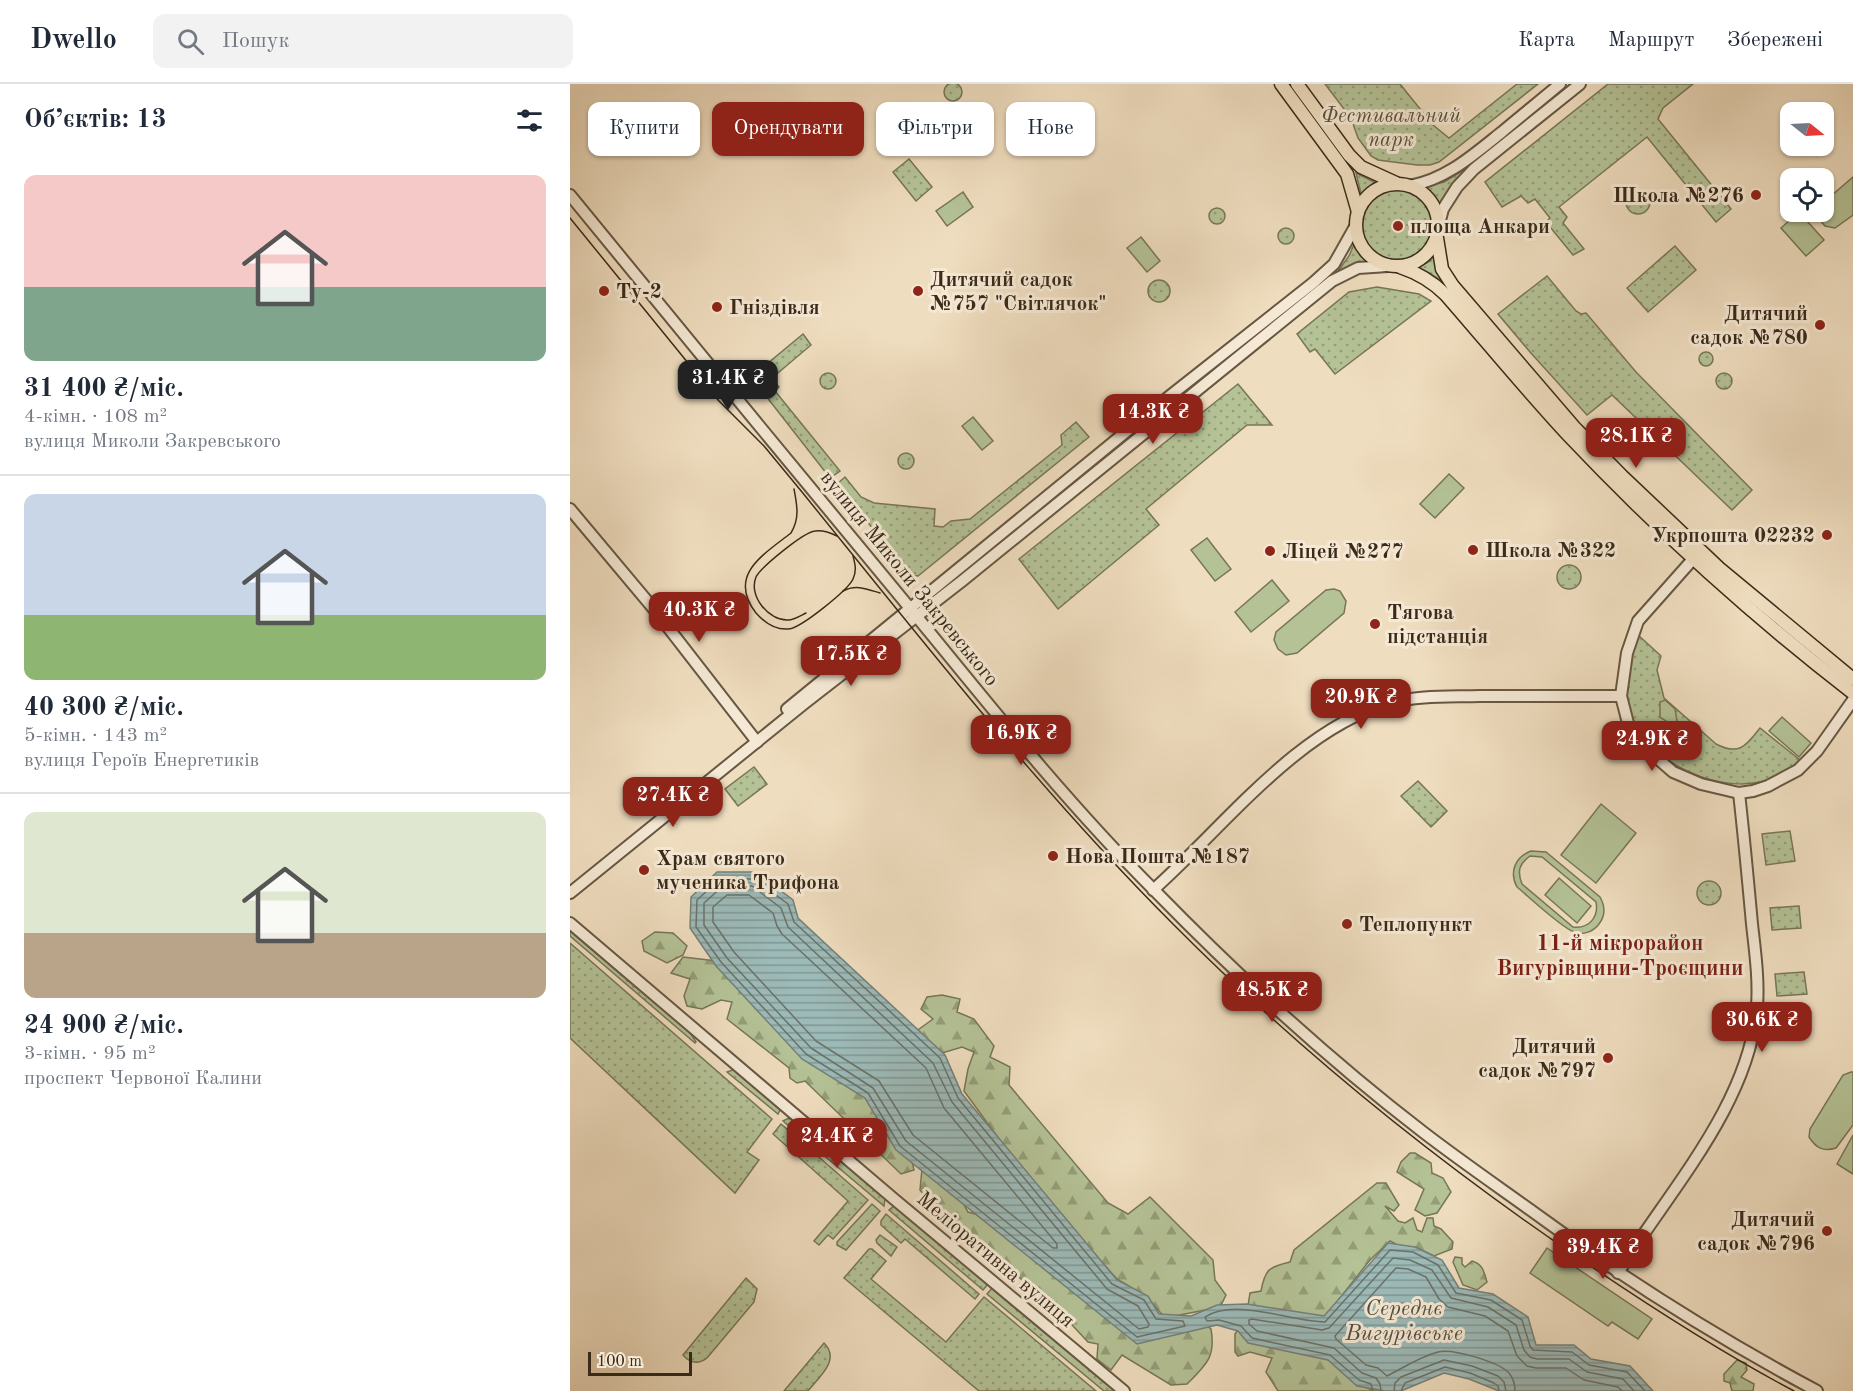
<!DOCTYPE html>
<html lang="uk">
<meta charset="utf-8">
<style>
:root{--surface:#fff;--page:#f2f2f3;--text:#1f2937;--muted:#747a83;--line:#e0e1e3;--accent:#8f2418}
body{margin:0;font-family:"Old Standard TT",serif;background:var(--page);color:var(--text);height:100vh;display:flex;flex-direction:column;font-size:22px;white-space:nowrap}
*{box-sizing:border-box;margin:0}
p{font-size:20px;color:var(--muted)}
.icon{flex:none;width:33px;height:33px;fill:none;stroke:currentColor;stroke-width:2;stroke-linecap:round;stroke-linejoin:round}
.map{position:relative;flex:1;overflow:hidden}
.panel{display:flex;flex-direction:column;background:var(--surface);width:570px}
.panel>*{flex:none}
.guide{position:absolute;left:18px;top:18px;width:570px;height:54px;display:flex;gap:12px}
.needle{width:39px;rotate:108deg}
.buttons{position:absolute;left:1210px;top:18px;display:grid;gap:12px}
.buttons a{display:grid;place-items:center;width:54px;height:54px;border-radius:12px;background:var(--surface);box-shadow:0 2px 4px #0004;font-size:30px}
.scale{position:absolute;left:18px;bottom:15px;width:104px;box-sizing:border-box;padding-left:6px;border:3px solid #3a2a18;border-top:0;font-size:16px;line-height:21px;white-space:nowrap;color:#3a2a18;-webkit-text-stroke:4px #f5e9d5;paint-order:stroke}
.price{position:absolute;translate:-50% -51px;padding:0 14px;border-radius:12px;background:var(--accent);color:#fff;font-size:20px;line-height:39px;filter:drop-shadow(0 2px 3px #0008)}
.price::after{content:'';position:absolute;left:50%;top:36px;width:18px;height:14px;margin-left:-9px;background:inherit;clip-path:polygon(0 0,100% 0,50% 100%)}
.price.current{background:#222;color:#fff}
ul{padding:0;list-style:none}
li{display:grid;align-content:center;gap:12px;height:318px;padding:0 24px}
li+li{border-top:2px solid var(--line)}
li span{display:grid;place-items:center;height:186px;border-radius:12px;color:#555}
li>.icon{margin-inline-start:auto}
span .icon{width:108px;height:108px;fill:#fffc;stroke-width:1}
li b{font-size:26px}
h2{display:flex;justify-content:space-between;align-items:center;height:72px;padding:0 24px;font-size:26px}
.pill{padding:0 21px;border-radius:12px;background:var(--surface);box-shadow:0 2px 4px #0004;font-size:21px;line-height:54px}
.pill.current{background:var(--accent);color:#fff}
header{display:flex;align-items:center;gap:36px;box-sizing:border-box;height:84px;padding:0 30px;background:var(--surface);border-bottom:2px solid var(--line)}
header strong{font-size:28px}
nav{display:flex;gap:33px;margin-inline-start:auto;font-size:21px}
.search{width:420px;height:54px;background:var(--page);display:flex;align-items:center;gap:15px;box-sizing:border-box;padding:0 21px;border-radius:12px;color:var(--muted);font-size:22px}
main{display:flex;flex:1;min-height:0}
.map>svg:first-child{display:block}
.green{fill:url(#green-dots);stroke:#777657;stroke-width:1.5}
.forest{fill:url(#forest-firs);stroke:#777657;stroke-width:1.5}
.pitch{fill:#b4c296;stroke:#777657;stroke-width:1.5;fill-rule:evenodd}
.water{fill:url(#water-rules);stroke:#758078;stroke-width:1.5}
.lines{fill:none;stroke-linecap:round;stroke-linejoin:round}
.shore{stroke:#6b7268;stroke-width:1.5}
.minor-casing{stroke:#675742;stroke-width:14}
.major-casing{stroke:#3a2a18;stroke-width:15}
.minor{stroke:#f5e9d5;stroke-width:10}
.major{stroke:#efddbf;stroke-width:12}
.tram{stroke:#3a2a18;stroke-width:1.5}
.poi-dot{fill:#8f2418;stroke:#f5e9d5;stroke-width:2}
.labels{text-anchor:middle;stroke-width:6;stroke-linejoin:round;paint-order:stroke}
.park-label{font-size:21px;font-style:italic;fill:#585038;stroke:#f5e9d5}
.poi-label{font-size:21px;font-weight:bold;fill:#3a2a18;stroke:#f5e9d5;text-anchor:start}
.street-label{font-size:21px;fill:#3a2a18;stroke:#f5e9d5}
.neighbourhood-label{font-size:22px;font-weight:bold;fill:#7a1f14;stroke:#f5e9d5}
.water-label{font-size:22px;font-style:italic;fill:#524e40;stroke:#f5e9d5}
</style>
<header>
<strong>Dwello</strong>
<div class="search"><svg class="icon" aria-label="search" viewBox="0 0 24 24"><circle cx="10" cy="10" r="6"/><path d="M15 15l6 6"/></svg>Пошук</div>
<nav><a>Карта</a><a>Маршрут</a><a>Збережені</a></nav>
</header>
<main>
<section class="panel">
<h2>Об’єктів: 13<svg class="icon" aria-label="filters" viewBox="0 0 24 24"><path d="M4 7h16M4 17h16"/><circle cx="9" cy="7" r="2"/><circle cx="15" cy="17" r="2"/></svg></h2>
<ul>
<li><span style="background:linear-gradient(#f6c9c9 60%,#7fa58c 0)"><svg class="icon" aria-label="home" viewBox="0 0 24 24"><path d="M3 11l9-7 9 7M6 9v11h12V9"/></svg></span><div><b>31 400 ₴/міс.</b><p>4-кімн. · 108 m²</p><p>вулиця Миколи Закревського</p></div></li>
<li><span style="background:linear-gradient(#c9d6e8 65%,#8fb573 0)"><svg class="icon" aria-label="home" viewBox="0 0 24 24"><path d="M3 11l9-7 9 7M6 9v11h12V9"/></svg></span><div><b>40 300 ₴/міс.</b><p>5-кімн. · 143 m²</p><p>вулиця Героїв Енергетиків</p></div></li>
<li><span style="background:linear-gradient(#dfe7d0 65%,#b9a48a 0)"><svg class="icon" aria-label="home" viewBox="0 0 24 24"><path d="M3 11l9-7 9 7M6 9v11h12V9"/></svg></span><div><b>24 900 ₴/міс.</b><p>3-кімн. · 95 m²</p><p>проспект Червоної Калини</p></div></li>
</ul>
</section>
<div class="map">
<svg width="1283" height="1307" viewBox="0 0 1283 1307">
<defs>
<pattern id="green-dots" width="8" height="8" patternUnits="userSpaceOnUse" patternTransform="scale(1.5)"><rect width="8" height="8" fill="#b4c296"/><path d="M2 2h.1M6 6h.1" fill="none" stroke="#939e79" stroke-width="1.8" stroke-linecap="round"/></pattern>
<pattern id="forest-firs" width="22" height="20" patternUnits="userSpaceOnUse" patternTransform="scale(1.5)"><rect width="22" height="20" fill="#b4c296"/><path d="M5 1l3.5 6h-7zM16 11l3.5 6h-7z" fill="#939e79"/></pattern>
<pattern id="water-rules" width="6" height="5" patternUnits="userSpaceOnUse" patternTransform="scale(1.5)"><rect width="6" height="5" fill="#9cbab8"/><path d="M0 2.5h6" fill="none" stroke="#809795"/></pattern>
</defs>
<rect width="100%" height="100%" fill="#efddbf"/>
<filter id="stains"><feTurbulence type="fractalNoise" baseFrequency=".00333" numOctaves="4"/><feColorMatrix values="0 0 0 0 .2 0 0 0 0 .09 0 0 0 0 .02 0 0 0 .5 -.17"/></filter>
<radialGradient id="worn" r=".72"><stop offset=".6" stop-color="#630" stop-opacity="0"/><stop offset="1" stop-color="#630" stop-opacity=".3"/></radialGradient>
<!-- green -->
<g class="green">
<circle cx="383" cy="8" r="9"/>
<polygon points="755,0 830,0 863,41 879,54 947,0 968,0 869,78 860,81 847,81 808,76 801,72 788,54 781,34"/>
<polygon points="1038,0 1123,0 1093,24 1088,35 1161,125 1146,138 1077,53 989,123 997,133 993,139 1014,165 1003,171 976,138 980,134 965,115 958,119 951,112 932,123 915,98"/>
<polygon points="339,75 362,103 346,117 323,88"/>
<polygon points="905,79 872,125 865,112 854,103 874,98"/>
<polygon points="786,89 808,100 799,106 792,114"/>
<circle cx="828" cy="142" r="36"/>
<circle cx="1068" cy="118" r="12"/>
<circle cx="647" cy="132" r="8"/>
<circle cx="716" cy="152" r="8"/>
<polygon points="785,158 791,170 801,180 763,194 779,172"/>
<polygon points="1105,162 1126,186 1078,228 1057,204"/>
<polygon points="864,171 865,180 872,197 849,183 860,177"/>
<polygon points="977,192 1006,227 1011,230 1016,229 1066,288 1182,406 1162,426 1042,311 1017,331 960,268 928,230"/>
<circle cx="589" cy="207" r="11"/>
<polygon points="807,203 849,210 861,217 765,290 745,265 740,268 727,250 779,208"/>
<polygon points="233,250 241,261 202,294 209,303 205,307 270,387 260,394 181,293"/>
<circle cx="1136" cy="275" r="7"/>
<circle cx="1154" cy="297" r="8"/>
<circle cx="258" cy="297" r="8"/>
<polygon points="668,300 702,341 677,341 576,425 589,441 488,525 449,475"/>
<polygon points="506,338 519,353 348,492 340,491 267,400 275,393 291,413 304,419 365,425 364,442 373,443 381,437 400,435 492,361 491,351"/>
<circle cx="336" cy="377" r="8"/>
<circle cx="999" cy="493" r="12"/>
<path d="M1067 550 1091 572 1087 586 1094 614 1146 660C1169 672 1176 662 1190 644L1230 676C1191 715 1131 701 1091 671 1082 663 1068 652 1063 640 1052 611 1057 579 1067 550Z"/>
<polygon points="184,683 197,700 168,722 155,705"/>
<polygon points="848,697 877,727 861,743 831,712"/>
<polygon points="1220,747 1225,777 1196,781 1192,750"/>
<circle cx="1139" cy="809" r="12"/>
<polygon points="1229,822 1231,844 1202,846 1200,824"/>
<polygon points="0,845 118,945 126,958 125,959 0,852"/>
<polygon points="0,859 202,1035 177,1068 189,1076 165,1109 0,954"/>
<polygon points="1234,888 1237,910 1207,912 1205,890"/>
<polygon points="165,985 208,1020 210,1026 208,1030 157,988"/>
<polygon points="221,1033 315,1114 314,1122 213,1037"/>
<polygon points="211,1040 298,1116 263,1155 258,1151 249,1161 244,1157 278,1117 203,1050"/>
<polygon points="302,1120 310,1127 276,1166 267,1161 267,1158"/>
<polygon points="325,1121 418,1200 413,1206 319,1126"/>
<polygon points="316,1130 409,1210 405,1215 335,1155 331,1159 311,1141 311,1137"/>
<polygon points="310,1151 327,1163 321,1172 307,1159 306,1156"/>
<polygon points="299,1165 302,1165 316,1177 301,1195 376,1258 414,1213 526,1307 409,1307 274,1194"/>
<path d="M176 1194 187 1205 184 1218 137 1274C128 1281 120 1279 113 1271Z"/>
<polygon points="424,1202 550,1307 534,1307 417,1210"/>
<path d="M254 1259C271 1276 249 1293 238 1307H214Z"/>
</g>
<!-- forest -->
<g class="forest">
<polygon points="85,848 103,849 117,862 113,871 97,879 74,867 72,857"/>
<polygon points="113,873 147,877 306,1017 339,1064 344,1086 331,1090 235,997 227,999 220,994 219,984 157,935 162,918 151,916 132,925 117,922 114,912 120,895 101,889"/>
<polygon points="372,911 390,915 387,928 404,935 424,962 420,973 440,983 439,1001 538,1119 558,1130 580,1113 643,1176 645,1196 656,1211 650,1223 595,1234 577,1213 547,1195 462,1100 394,1007 398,985 404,968 392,963 369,970 345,948 363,935 351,925 357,913"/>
<polygon points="840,1069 845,1069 861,1079 862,1089 873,1094 881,1108 867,1129 855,1132 845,1126 854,1105 827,1088 831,1078"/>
<path d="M352 1085 377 1090 398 1128 428 1136 532 1223 637 1242 641 1245C646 1273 636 1281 617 1300L601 1301 552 1271 541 1286 527 1275 528 1260 518 1258 476 1213 390 1151 350 1106Z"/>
<path d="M807 1099H816L829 1121 824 1127 815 1122 828 1137 835 1139 843 1134 847 1146 852 1148 857 1134H863L864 1142 871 1145 883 1158 882 1165 864 1172 846 1163 837 1166 820 1157 800 1176 754 1234 678 1222 680 1209 691 1207C695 1185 699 1183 720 1178L724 1166Z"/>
<path d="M885 1173 892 1174V1180L895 1183 902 1177C913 1180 914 1188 917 1198L907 1206 893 1201 883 1178Z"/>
<polygon points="669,1244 739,1259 793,1302 802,1306 802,1296 814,1298 815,1307 708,1307 696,1288 702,1274 680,1268 668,1272 665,1268 665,1250"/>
<polygon points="1167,1276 1176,1279 1177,1286 1171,1293 1184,1300 1183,1307 1162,1307 1160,1299 1154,1297 1154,1290"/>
</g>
<!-- pitch -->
<g class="pitch">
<polygon points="1283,93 1283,131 1265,144 1255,142 1248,134 1248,128 1254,128 1254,118"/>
<polygon points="393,108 403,123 377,142 366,127"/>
<polygon points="1229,128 1254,156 1236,172 1211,144"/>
<polygon points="571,153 590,177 577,188 557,164"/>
<polygon points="403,333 423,357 412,366 392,342"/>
<polygon points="879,390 894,404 865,434 850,420"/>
<polygon points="637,454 661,485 645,497 621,466"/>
<polygon points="702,496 719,517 681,548 665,528"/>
<polygon points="764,505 770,507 776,517 774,529 727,569 716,571 708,565 704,556 706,548 756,506"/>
<polygon points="1095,616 1105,625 1107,637 1106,640 1099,639 1090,633 1090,618"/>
<polygon points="1212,633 1241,659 1229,673 1199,647"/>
<polygon points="1031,720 1066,749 1026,799 991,771"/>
<path d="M961 767 976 768 1030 813C1035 822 1036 831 1029 840 1024 847 1013 852 1004 848 992 844 959 813 947 803 939 788 945 773 961 767ZM960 772 972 773 1026 818C1029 833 1019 845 1003 843L952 800C947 787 949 780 960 772Z"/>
<polygon points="989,794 1021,822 1007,839 975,811"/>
<path d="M1281 988H1283V1041L1266 1064C1253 1068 1246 1064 1239 1053L1240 1045 1273 991Z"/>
<polygon points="1283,1051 1283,1090 1267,1080"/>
<polygon points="977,1164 1082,1235 1068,1255 1042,1238 1038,1242 960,1189"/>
</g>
<!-- water -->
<polygon class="water" points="147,788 186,788 223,816 228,834 375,971 392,1010 547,1196 578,1212 589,1230 621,1232 647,1221 677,1220 754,1232 818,1159 845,1163 872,1176 889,1204 923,1210 958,1233 966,1261 1004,1261 1021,1275 1060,1282 1083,1307 929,1307 899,1295 874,1289 831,1307 815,1307 787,1302 758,1276 678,1259 668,1247 647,1241 567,1260 326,1066 295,1014 232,975 146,882 120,844 121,813"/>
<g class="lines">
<!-- shore -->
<g class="shore">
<polygon points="150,795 184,795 218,820 224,838 370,974 388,1014 542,1200 574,1216 586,1235 613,1237 615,1242 567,1253 330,1062 298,1009 236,970 151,878 126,843 127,816"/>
<polygon points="153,802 182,802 211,824 218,843 363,979 382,1018 537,1205 568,1222 579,1240 578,1243 569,1245 336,1057 303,1004 241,964 157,874 134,841 134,819"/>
<polygon points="157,811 179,811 203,829 207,842 212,850 356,984 374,1024 487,1160 487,1164 483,1164 343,1051 309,997 246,957 164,868 143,838 143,823"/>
<path d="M803 1307 801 1300 789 1296 760 1271 682 1254 671 1242 649 1236 637 1237 635 1233C665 1213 721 1238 755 1238L820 1166 843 1168 868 1181 886 1209 921 1216 952 1236 960 1262 963 1266 1002 1268 1019 1281 1057 1288 1075 1307"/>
<polyline points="811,1307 810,1300 806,1294 792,1289 764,1264 687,1247 679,1240 679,1236 682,1235 752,1246 759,1244 823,1174 840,1176 862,1186 881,1214 918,1223 946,1241 954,1266 960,1273 967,1275 999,1275 1017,1288 1053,1295 1064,1307"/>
<polyline points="824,1307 825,1299 831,1293 874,1276 902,1282 928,1292 934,1298 936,1307"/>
<polyline points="831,1307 835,1299 875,1283 900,1289 924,1299 928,1302 929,1307"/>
<path d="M945 1307C945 1300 944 1295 939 1289 929 1278 882 1264 868 1268 849 1273 833 1284 817 1292L808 1284 796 1281 766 1255 765 1252 826 1184 838 1185 856 1193 869 1215 878 1223 915 1232 938 1247 947 1272 957 1282 966 1284H996L1014 1296 1048 1303 1052 1307"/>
</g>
<defs>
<g id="minor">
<path d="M840 102C877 95 903 71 932 48 951 32 971 16 990 0"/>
<path d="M0 111C111 247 222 382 334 517 415 616 495 717 586 808 669 893 758 975 853 1048 892 1078 933 1106 973 1135 1060 1199 1152 1256 1247 1307"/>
<polyline points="869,140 873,125 887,103 904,85 1010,0"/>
<polyline points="0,425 83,524 187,658"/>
<polyline points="1124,474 1068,537 1057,569 1051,612 1059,643 1080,668 1103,688 1131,700 1169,709 1183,707 1198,702 1228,686 1247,667 1283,616"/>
<polyline points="217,625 601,311 743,199 764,180 786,141"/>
<path d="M583 806C653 744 728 644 820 619 849 611 880 613 910 612 957 612 1004 612 1051 612"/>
<polyline points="0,809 236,618 392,497 762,197 788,184 818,182"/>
<polyline points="0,839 324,1115 554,1307"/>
<path d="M1048 1189C1098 1108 1180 1020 1187 922 1189 895 1185 867 1182 840 1178 796 1174 753 1169 709"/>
</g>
<g id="major">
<polyline points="711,0 777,90 788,128"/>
<polyline points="727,0 779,71 791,83 826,99"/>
<circle cx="827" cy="141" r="41"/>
<polyline points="867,154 872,185 883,202 1004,343 1052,392 1149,484 1283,595"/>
<path d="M830 183C848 189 862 197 876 211 917 258 957 307 999 352 1087 445 1182 531 1283 609"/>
</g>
</defs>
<!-- minor casing -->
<use href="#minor" class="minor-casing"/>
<!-- major casing -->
<use href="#major" class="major-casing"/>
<!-- minor -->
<use href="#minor" class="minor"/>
<!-- major -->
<use href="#major" class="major"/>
<!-- tram -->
<g class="tram">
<path d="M0 134 149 317 194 362 232 408C351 555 469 706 603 840 730 968 872 1082 1022 1183 1087 1227 1154 1270 1224 1307"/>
<path d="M224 405C227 421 230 434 221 449 193 471 157 491 186 529 194 538 205 546 218 545 230 545 278 506 283 495 287 486 285 480 283 472"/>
<path d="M273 507C286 500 297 505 310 509"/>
<path d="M236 529C230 532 224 536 218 536 199 537 178 512 186 493 191 483 234 448 245 447 252 446 261 449 267 452"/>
</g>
</g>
<!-- markers -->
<g class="poi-dot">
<circle cx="1186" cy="111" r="6"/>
<circle cx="828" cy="142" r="6"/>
<circle cx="34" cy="207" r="6"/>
<circle cx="348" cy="207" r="6"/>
<circle cx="147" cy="223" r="6"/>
<circle cx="1250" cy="241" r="6"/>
<circle cx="1257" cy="451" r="6"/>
<circle cx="903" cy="466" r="6"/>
<circle cx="700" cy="467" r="6"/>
<circle cx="805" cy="540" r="6"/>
<circle cx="483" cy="772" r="6"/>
<circle cx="74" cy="786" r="6"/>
<circle cx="777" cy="840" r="6"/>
<circle cx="1038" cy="974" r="6"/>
<circle cx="1257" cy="1147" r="6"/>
</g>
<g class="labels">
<!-- park labels -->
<g class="park-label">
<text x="821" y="38">Фестивальний<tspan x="821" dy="24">парк</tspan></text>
</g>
<!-- poi labels -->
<g class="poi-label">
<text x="1174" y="118" text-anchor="end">Школа №276</text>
<text x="840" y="149">площа Анкари</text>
<text x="360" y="202">Дитячий садок<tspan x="360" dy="24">№757 "Світлячок"</tspan></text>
<text x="46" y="214">Ту-2</text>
<text x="159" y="230">Гніздівля</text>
<text x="1238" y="236" text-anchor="end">Дитячий<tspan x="1238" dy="24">садок №780</tspan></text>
<text x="1245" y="458" text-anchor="end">Укрпошта 02232</text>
<text x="915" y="473">Школа №322</text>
<text x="712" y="474">Ліцей №277</text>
<text x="817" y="535">Тягова<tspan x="817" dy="24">пiдстанцiя</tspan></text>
<text x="495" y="779">Нова Пошта №187</text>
<text x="86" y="781">Храм святого<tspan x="86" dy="24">мученика Трифона</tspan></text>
<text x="789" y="847">Теплопункт</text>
<text x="1026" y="969" text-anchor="end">Дитячий<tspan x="1026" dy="24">садок №797</tspan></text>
<text x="1245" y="1142" text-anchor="end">Дитячий<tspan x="1245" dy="24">садок №796</tspan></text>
</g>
<!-- street labels -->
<g class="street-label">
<text transform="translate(340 494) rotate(51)" y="7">вулиця Миколи Закревського</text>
<text transform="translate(426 1175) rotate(40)" y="7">Меліоративна вулиця</text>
</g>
<!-- neighbourhood labels -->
<g class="neighbourhood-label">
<text x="1050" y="866">11-й мікрорайон<tspan x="1050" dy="25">Вигурівщини-Троєщини</tspan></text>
</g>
<!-- water labels -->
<g class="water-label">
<text x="834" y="1231">Середнє<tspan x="834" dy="25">Вигурівське</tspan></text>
</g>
</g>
<rect width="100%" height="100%" filter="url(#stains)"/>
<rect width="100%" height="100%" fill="url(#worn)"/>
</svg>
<div class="buttons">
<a><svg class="needle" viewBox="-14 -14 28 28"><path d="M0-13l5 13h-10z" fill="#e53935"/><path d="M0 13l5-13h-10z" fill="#747a83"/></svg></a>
<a><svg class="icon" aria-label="locate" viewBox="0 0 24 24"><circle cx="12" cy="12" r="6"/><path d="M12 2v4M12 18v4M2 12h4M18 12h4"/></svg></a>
</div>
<div class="scale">100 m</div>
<b class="price current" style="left:158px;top:327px">31.4K ₴</b>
<b class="price" style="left:583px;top:361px">14.3K ₴</b>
<b class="price" style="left:1066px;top:385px">28.1K ₴</b>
<b class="price" style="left:129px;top:559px">40.3K ₴</b>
<b class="price" style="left:281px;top:603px">17.5K ₴</b>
<b class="price" style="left:791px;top:646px">20.9K ₴</b>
<b class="price" style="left:451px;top:682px">16.9K ₴</b>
<b class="price" style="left:1082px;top:688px">24.9K ₴</b>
<b class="price" style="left:103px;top:744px">27.4K ₴</b>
<b class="price" style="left:702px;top:939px">48.5K ₴</b>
<b class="price" style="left:1192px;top:969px">30.6K ₴</b>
<b class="price" style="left:267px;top:1085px">24.4K ₴</b>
<b class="price" style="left:1033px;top:1196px">39.4K ₴</b>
<div class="guide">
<a class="pill">Купити</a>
<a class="pill current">Орендувати</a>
<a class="pill">Фільтри</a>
<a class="pill">Нове</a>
</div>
</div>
</main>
